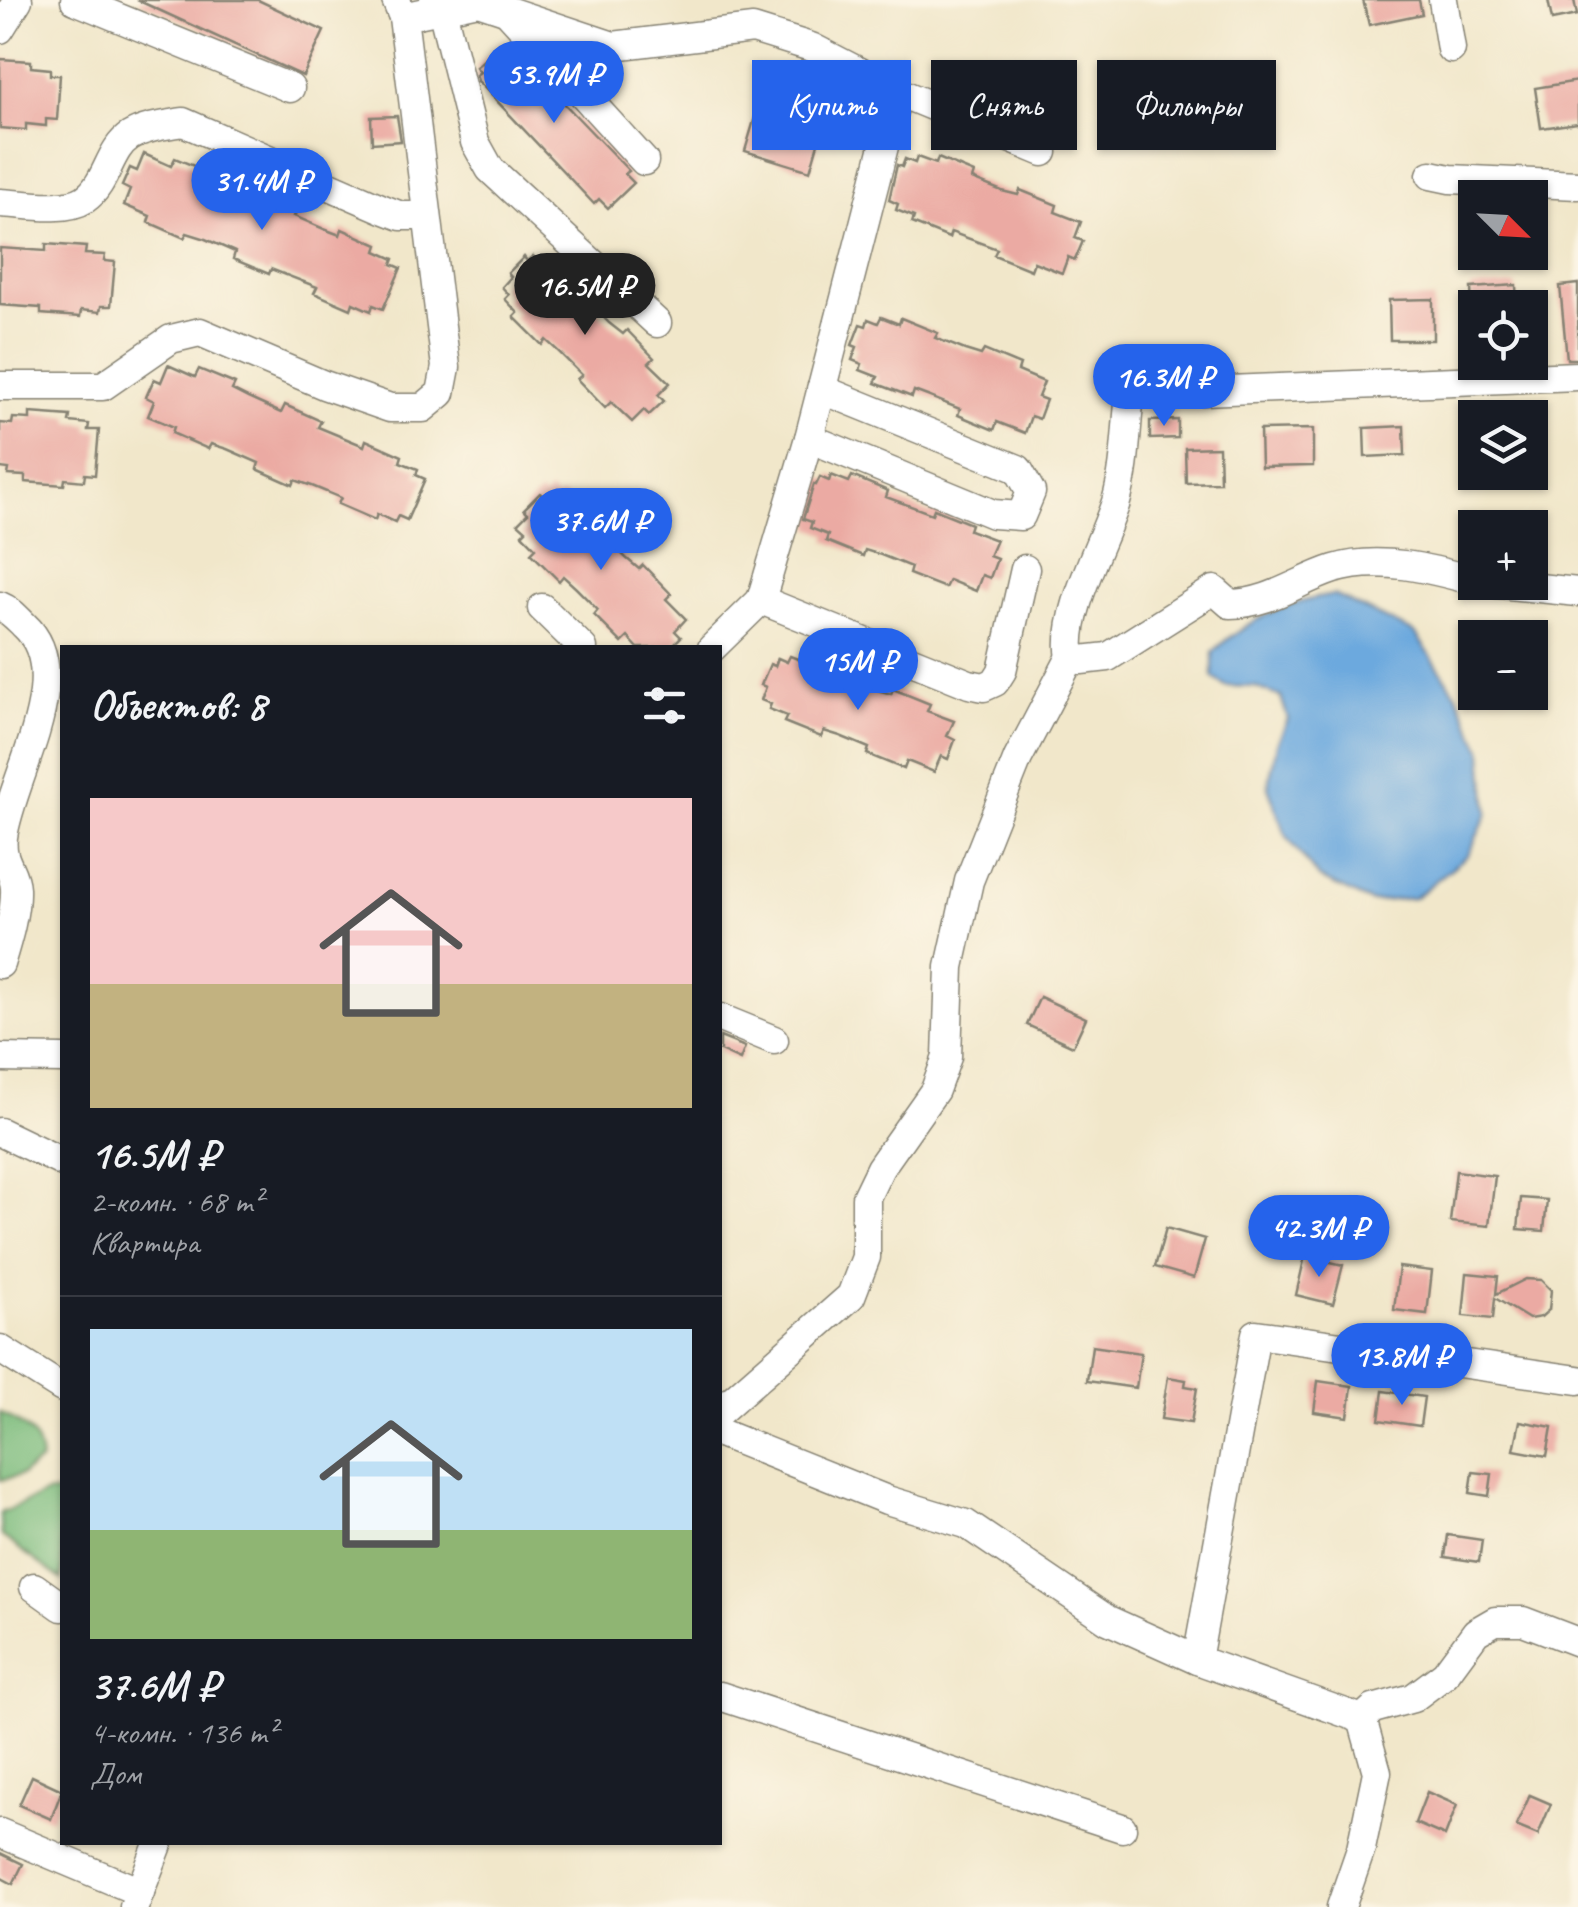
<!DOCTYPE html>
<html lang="ru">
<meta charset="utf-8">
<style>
:root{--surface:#171b24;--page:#20242c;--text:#f1f3f6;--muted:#9ea1a6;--line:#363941;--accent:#2563eb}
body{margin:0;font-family:Caveat,sans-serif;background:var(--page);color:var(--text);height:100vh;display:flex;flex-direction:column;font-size:38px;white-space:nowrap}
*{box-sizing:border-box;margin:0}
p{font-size:32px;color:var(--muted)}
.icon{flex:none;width:55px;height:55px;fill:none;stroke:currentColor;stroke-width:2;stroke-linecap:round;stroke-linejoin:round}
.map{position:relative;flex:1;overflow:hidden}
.panel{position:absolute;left:60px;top:645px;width:662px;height:1200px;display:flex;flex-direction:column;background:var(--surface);border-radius:0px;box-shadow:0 2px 8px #0004}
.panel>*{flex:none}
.hud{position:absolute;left:752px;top:60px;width:675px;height:90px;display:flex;gap:20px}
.needle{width:65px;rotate:114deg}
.tools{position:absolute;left:1458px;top:180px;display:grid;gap:20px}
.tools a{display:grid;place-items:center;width:90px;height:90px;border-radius:0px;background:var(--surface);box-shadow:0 2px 8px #0004;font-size:50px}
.price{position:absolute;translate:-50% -85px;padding:0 22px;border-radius:35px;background:var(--accent);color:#fff;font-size:32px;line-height:65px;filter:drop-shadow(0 2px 5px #0008)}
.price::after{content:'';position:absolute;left:50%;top:60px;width:30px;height:22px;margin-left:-15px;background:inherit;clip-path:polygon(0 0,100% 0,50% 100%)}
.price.selected{background:#222;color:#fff}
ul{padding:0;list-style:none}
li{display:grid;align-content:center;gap:20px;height:530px;padding:0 30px}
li+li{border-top:2px solid var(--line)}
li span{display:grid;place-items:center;height:310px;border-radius:0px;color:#555}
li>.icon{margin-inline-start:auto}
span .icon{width:180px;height:180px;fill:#fffc;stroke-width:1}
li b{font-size:42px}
h2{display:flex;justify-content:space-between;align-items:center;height:120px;padding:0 30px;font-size:42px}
.tag{padding:0 35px;border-radius:0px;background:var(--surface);box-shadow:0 2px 8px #0004;font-size:35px;line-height:90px}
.tag.selected{background:var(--accent);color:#fff}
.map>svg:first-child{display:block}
.forest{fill:#7cbc7d;stroke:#4c6c4c;stroke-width:2.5}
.water{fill:#6ca9de;stroke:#44627d;stroke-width:2.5}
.building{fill:#ebaaa3}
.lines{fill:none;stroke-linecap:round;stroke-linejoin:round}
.minor-casing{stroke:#868273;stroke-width:31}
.minor{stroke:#fff;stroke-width:28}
</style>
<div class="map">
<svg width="1578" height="1907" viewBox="0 0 1578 1907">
<rect width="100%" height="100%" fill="#fcf5e5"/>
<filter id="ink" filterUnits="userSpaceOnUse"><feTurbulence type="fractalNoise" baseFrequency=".01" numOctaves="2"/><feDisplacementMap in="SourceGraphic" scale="20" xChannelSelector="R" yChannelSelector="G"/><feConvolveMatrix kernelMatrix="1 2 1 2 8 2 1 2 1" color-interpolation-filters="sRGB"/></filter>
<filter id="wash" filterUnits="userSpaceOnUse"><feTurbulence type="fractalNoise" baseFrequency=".0048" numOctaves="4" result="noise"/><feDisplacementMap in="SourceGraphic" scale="40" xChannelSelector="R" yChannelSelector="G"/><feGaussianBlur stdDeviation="2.25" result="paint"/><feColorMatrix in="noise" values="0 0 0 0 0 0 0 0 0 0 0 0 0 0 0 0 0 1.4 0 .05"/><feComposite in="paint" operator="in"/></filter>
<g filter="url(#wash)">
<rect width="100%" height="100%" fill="#f1e7ca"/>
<!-- forest -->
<g class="forest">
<path d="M0 1412C23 1426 38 1431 41 1460L22 1475 0 1480Z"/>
<polygon points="62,1492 62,1580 2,1536 1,1513 45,1494"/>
</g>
<!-- water -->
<path class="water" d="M1334 595 1415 633 1456 693 1483 752 1488 813 1468 855 1414 898 1371 902 1319 878 1286 836 1268 787 1277 744 1288 719 1281 697 1255 687 1225 686 1213 677V652C1245 620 1290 601 1334 595Z"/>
<g id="blocks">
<!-- building -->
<g class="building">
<polygon points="137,0 258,0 324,31 303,76"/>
<polygon points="1363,0 1419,0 1422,14 1369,25"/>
<polygon points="1548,0 1574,0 1577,15 1552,20"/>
<polygon points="502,43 508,50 511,48 629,171 625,174 634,183 608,208 599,199 594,204 478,81 476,75 480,72 476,67"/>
<polygon points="0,59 31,61 31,67 50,69 50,75 60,75 57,120 46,119 46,126 26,124 26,130 0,128"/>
<polygon points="770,66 835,85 810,171 745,151"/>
<polygon points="1578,81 1578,123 1541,128 1535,88"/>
<polygon points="397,116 401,141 372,143 371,117"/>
<polygon points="144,154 171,166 175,158 211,173 208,179 224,188 257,202 261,194 297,210 294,216 324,229 340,235 342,229 378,245 376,251 394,259 392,264 401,268 383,309 373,305 371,311 353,303 351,309 314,293 317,287 271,269 269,274 233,259 235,252 203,238 187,233 184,238 148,222 150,216 124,205 130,190 122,186 130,168 137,171"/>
<polygon points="917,157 936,164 938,158 974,173 972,179 1002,191 1018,195 1020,190 1057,205 1055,212 1081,222 1075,238 1083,241 1075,260 1068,257 1062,273 1034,262 1031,270 994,255 997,249 951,232 949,238 912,223 914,217 896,210 898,204 889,200 897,165 902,167 905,159 915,163"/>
<polygon points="46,244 86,247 85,254 105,255 104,261 115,262 111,306 101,306 100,312 81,310 80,317 41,314 41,308 0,305 0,248 46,251"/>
<polygon points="533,256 541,263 545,258 559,272 563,268 591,296 587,300 609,323 623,334 627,330 654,358 649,363 670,383 658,395 664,401 649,415 644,410 632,422 611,402 605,408 577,379 582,375 559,352 546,340 542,345 514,317 518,313 505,299 509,295 502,287 511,277 508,273 524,257 527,261"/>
<polygon points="1578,284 1578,359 1567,359 1560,286"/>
<polygon points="1516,285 1517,308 1472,308 1471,288"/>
<polygon points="1433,299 1433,340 1390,340 1389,300"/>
<polygon points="881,317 899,324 901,318 938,333 935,338 965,350 981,355 984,350 1020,365 1018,371 1044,382 1038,397 1046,400 1039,419 1031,416 1025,433 997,422 994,430 958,415 960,409 930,397 914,391 912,397 875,383 878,377 860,370 862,364 852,360 857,347 852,345 860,324 866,326 868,319 878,323"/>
<polygon points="168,365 195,377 199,369 235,384 232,390 248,398 281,413 285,405 321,421 318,427 364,446 366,440 402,456 400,462 418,469 416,475 425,479 407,520 398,516 395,522 377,514 375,520 338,504 341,498 312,486 295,480 293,485 257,469 259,463 227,449 211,444 208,449 172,433 174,427 148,416 154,401 146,397 154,379 161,382"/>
<polygon points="30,413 70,416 69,422 89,424 88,430 99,430 95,475 85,474 84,481 65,479 64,485 25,482 25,476 8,475 9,469 0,468 0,423 12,424 13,418 30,419"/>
<polygon points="1178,420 1178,438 1150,439 1150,421"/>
<polygon points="1404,426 1405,455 1365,457 1364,428"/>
<polygon points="1313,429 1313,466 1261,467 1260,430"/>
<polygon points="1219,447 1220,482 1186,483 1185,448"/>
<polygon points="831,475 849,482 852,476 888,491 886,497 932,514 934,509 971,524 969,530 996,540 989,556 997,559 990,578 982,575 976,591 949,580 945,588 909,574 911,567 881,555 865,550 863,556 826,541 828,535 810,528 812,522 803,519 814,484 816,485 820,477 829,481"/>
<polygon points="550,491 557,499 562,494 576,508 580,503 608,531 604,536 626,558 639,569 643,565 671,594 666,599 686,619 675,631 681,637 670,648 638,648 628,637 622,643 594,615 598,610 576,588 563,576 559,581 531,553 536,548 522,534 526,530 518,523 528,513 524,509 540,493 544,497"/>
<polygon points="790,656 808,663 810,657 847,672 845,678 874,689 891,694 893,689 930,704 927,711 954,721 947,736 955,740 948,759 941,756 934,772 907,761 904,769 867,754 869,748 840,736 824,731 821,737 784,722 787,716 769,709 771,704 761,700 766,687 761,685 770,664 775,666 778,658 787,662"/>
<polygon points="1040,997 1086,1018 1073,1046 1027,1025"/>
<polygon points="720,1037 745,1047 740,1060 720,1051"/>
<polygon points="1456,1171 1495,1176 1489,1226 1450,1222"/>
<polygon points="1521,1198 1547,1200 1544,1231 1518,1229"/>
<polygon points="1166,1228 1205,1239 1194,1278 1155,1267"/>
<polygon points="1305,1256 1343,1265 1333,1304 1296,1295"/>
<polygon points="1399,1267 1432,1271 1427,1314 1394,1310"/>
<polygon points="1467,1273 1498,1276 1496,1294 1526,1279 1541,1280 1551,1290 1549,1310 1541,1317 1529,1319 1495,1298 1493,1319 1463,1316"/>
<polygon points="1092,1346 1141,1353 1136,1388 1087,1381"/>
<polygon points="1168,1377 1186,1380 1185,1386 1197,1388 1191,1423 1161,1419"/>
<polygon points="1318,1381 1352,1386 1348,1417 1314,1412"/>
<polygon points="1383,1391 1424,1397 1420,1426 1379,1420"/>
<polygon points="1520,1421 1552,1427 1547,1456 1514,1450"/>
<polygon points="1473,1472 1492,1474 1489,1496 1470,1493"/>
<polygon points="1448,1535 1482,1540 1479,1562 1445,1557"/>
<polygon points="32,1776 62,1790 51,1819 19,1805"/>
<polygon points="1427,1792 1457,1805 1445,1836 1415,1823"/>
<polygon points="1530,1795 1551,1804 1538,1835 1516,1826"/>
<polygon points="0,1853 23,1864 13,1884 0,1877"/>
</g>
</g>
</g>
<g filter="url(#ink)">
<use href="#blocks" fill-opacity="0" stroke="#868273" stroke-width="2.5"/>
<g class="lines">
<defs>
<g id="minor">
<polyline points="75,0 290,88"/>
<polyline points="434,0 442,9 475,142 490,169 657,323"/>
<polyline points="1443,0 1451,49"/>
<polyline points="510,14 644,161"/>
<polyline points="403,17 478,1 613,46 753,29 811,47 898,92 1043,152"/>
<polyline points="0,29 18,0"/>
<polyline points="593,105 600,75 613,46"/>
<polyline points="1431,175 1450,179 1578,185"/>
<path d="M0 203C24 204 65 212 85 199 107 184 109 149 130 136 145 127 166 125 183 122L383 209 401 216H427"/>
<polyline points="0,386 103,386 171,339 200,332 324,385 390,408 423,408 441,393 446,367 403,17 396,0"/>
<polyline points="809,438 993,514 1021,516 1031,492 1018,469 821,389"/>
<path d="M1475 581C1432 569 1379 555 1334 569 1297 581 1271 603 1230 604L1214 590 1108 657 1081 660 1071 657C1062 615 1103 543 1116 502 1126 468 1126 428 1130 394L1578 376"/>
<polyline points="1479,582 1578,592"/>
<polyline points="761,600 809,438 898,92"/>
<path d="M0 606C10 610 16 617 24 625 78 674 11 777 3 837 0 862 14 869 15 888 16 912 7 941 0 964"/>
<polyline points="542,608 583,648"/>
<polyline points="712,648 761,600 969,684 984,687 995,682 1002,671 1025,569"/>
<polyline points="720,1018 774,1040"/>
<polyline points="0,1058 62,1059"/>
<polyline points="0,1132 62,1162"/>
<polyline points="0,1349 62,1388"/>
<polyline points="720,1411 851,1296 866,1257 866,1197 880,1168 935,1090 947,1057 950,967 969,881 1018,758 1071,657"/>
<polyline points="720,1433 887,1500 966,1524 1108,1620 1197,1660 1362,1719"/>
<polyline points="34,1587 62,1607"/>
<polyline points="1197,1660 1256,1334 1578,1380"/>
<polyline points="720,1696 1122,1828"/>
<polyline points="1362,1719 1373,1709 1413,1698 1445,1674 1476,1632 1495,1621 1523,1621 1578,1642"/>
<polyline points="0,1833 140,1892"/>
<polyline points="134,1907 159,1842"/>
<polyline points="1341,1907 1361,1849 1377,1772 1362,1719"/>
</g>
</defs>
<!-- minor casing -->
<use href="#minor" class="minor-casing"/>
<!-- minor -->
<use href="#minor" class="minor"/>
</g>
</g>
</svg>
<div class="tools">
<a><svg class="needle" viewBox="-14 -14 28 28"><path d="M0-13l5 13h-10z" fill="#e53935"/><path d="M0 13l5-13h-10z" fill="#9ea1a6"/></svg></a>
<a><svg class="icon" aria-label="locate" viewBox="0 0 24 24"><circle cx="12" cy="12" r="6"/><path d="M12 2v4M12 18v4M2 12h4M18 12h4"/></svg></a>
<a><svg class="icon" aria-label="layers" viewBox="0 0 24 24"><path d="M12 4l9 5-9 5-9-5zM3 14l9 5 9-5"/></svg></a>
<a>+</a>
<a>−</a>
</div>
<b class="price" style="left:554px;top:126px">53.9M ₽</b>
<b class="price" style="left:262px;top:233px">31.4M ₽</b>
<b class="price selected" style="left:585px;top:338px">16.5M ₽</b>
<b class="price" style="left:1164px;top:429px">16.3M ₽</b>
<b class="price" style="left:601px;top:573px">37.6M ₽</b>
<b class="price" style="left:858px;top:713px">15M ₽</b>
<b class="price" style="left:1319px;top:1280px">42.3M ₽</b>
<b class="price" style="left:1402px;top:1408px">13.8M ₽</b>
<div class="hud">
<a class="tag selected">Купить</a>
<a class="tag">Снять</a>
<a class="tag">Фильтры</a>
</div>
<section class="panel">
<h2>Объектов: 8<svg class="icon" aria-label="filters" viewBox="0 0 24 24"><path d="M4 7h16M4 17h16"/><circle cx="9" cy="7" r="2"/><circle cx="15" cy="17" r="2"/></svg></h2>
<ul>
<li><span style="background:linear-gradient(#f6c9c9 60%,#c2b280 0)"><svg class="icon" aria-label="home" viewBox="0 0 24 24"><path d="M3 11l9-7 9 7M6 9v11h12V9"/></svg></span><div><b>16.5M ₽</b><p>2-комн. · 68 m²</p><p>Квартира</p></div></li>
<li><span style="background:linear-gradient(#bfe0f5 65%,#8fb573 0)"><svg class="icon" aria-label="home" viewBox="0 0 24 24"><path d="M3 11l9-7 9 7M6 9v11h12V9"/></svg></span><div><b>37.6M ₽</b><p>4-комн. · 136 m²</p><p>Дом</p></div></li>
</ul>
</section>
</div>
